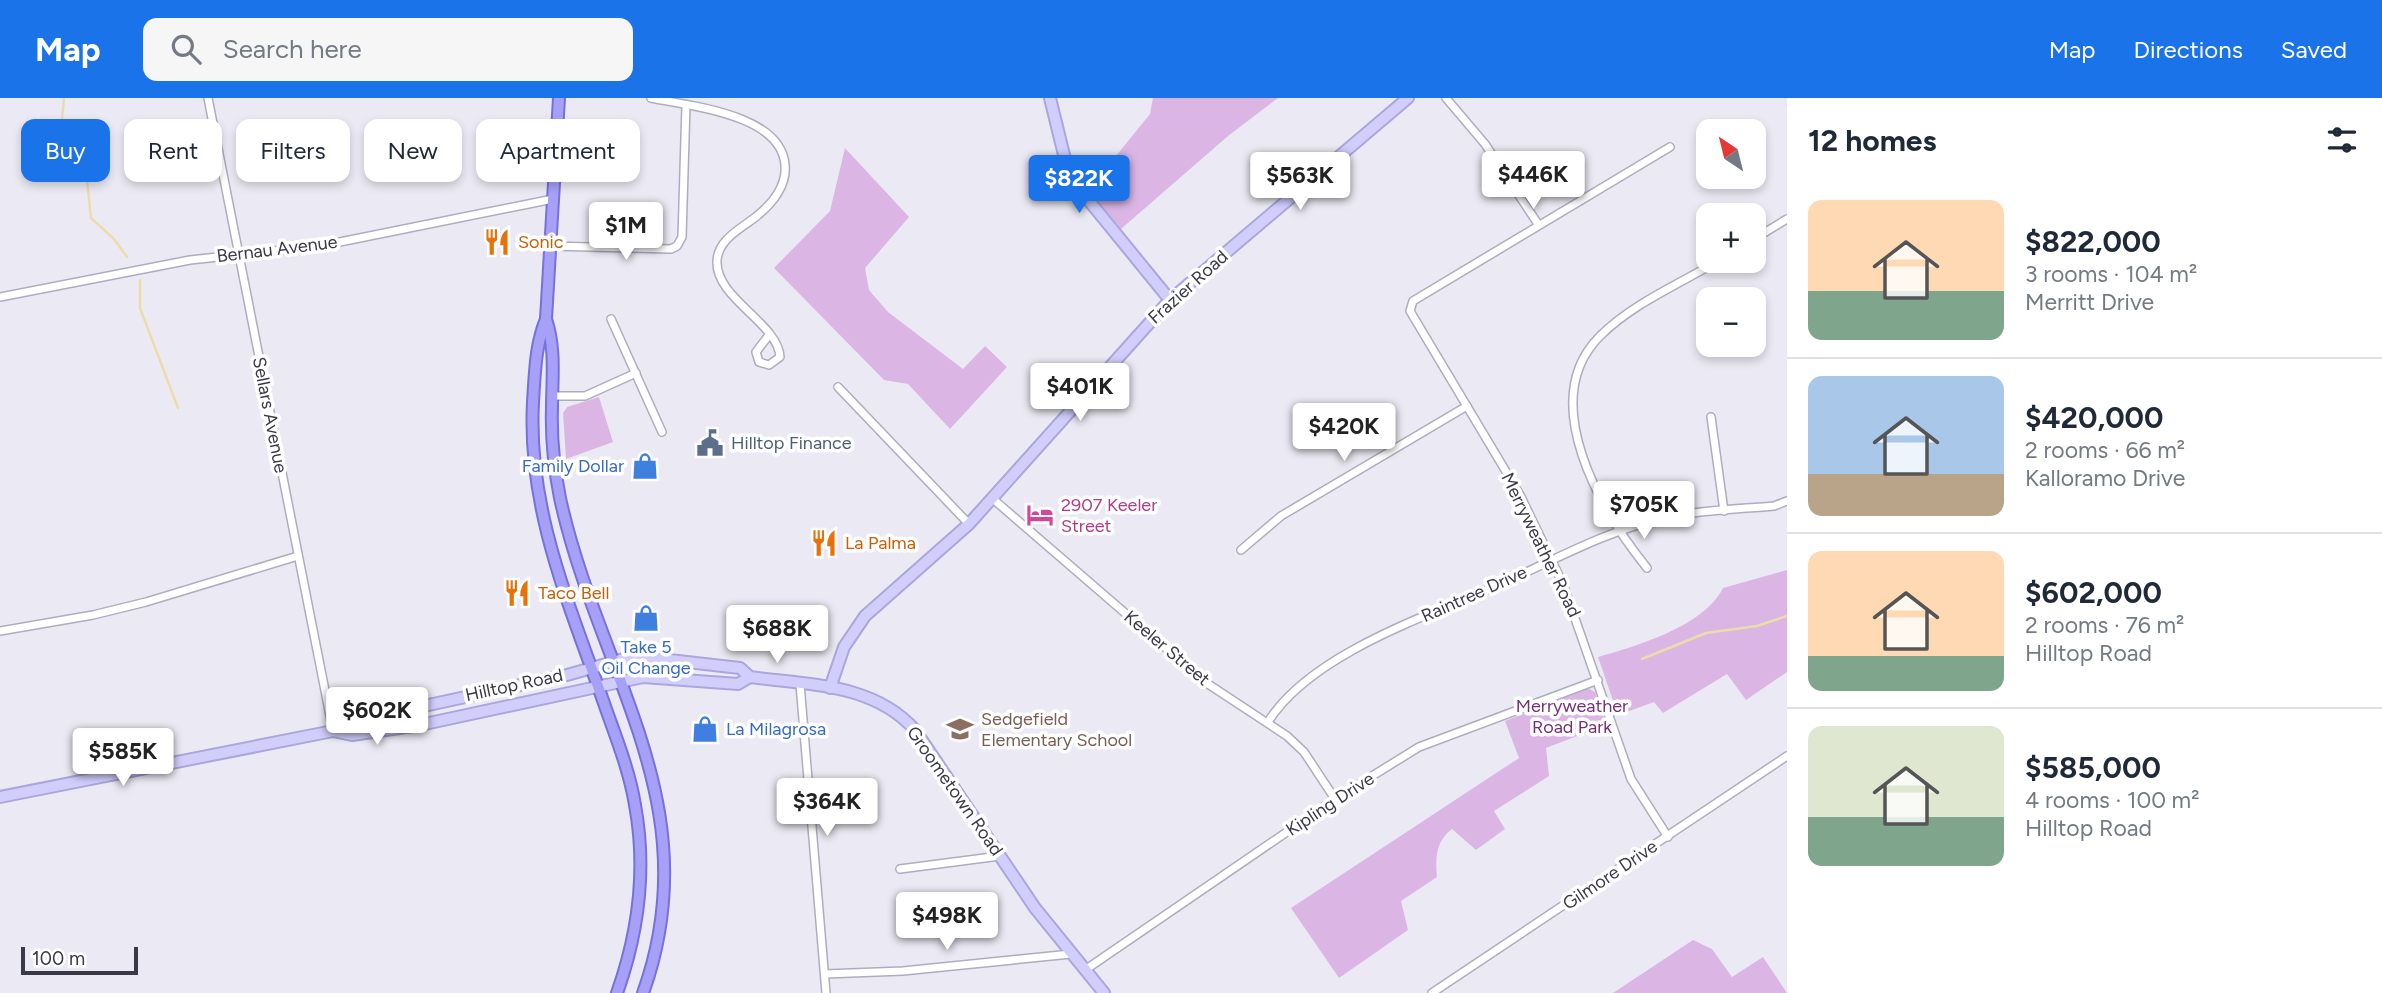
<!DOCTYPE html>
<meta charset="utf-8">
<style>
:root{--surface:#fff;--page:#f6f6f7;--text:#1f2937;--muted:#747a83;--line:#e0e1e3;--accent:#1a73e8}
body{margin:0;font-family:Figtree,sans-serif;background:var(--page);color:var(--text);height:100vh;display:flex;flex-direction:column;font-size:26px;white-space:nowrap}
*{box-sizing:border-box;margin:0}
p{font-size:23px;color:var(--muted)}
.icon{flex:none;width:38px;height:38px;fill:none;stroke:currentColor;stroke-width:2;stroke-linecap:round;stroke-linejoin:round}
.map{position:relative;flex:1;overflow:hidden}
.details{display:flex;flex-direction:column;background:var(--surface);width:595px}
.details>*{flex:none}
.hud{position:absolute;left:21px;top:21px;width:665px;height:63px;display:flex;gap:14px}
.needle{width:46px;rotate:325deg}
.controls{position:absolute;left:1696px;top:21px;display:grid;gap:14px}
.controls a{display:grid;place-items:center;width:70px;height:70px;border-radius:14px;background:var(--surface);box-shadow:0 4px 10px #0003;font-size:35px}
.scale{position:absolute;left:21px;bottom:18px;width:117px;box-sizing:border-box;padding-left:7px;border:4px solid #393948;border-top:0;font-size:19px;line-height:24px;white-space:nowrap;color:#393948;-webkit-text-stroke:5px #fff;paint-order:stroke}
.price{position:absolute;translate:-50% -60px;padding:0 16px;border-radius:7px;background:#fff;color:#222;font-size:23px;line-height:46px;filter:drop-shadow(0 2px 4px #0008)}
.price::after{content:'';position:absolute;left:50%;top:42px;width:21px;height:16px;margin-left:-10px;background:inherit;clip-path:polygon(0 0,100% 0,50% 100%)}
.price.active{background:var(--accent);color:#fff}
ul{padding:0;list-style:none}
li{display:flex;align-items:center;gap:21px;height:175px;padding:0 21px}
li+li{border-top:2px solid var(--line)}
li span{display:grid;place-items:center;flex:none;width:196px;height:140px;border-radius:14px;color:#555}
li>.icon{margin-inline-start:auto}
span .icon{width:84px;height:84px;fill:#fffc;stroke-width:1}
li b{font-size:30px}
h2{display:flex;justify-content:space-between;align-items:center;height:84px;padding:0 21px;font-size:30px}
.chip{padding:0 24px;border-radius:14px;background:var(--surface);box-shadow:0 4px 10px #0003;font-size:24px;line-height:63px}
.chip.active{background:var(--accent);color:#fff}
header{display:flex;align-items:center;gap:42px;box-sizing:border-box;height:98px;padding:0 35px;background:var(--accent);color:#fff}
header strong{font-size:33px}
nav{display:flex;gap:38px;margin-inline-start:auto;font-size:24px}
.search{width:490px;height:63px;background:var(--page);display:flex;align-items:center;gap:18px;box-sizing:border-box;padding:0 24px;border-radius:14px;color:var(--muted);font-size:26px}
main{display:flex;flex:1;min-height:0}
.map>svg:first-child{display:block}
.green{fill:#dbb6e5}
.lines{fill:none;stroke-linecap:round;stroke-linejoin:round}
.stream{stroke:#ecdcac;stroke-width:2.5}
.street-casing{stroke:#aeadbf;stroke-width:10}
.secondary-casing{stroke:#aba6dc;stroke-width:14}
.primary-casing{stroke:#7671dc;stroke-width:14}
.street{stroke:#fff;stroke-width:7}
.secondary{stroke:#d2cefb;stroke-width:10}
.primary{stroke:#a6a0f7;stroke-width:10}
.labels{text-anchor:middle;stroke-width:7;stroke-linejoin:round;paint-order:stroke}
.food-label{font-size:18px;fill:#c56008;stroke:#fff;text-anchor:start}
.street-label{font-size:18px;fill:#393948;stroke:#fff}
.service-label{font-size:18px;fill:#4e5e75;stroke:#fff;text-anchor:start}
.shop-label{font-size:18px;fill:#366cbe;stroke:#fff;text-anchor:end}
.hotel-label{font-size:18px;fill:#b23c85;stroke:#fff;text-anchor:start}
.park-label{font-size:18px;fill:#743076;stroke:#fff}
.education-label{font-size:18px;fill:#785e54;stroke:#fff;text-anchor:start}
</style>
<header>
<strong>Map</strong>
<div class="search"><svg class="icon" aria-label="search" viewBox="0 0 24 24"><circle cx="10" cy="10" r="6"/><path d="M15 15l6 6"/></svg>Search here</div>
<nav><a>Map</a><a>Directions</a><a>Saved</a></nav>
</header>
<main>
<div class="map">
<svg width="1787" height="895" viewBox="0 0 1787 895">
<rect width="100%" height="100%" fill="#ebeaf4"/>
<!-- green -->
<g class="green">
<polygon points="1153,0 1278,0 1228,38 1121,131 1083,85 1103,74 1150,16"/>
<polygon points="845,50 909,119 865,170 869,192 888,214 963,271 985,248 1007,269 950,331 908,286 884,282 774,170 830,113"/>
<polygon points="599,299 613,344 566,361 563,315 567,309"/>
<path d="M1787 472V574L1746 602 1727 576 1663 615 1654 604 1618 617 1598 559C1637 548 1704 528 1723 490Z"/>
<path d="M1588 590 1595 594 1606 627 1546 650 1549 678 1494 713 1505 731 1476 752 1452 731C1436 743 1435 760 1437 779L1401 803 1408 832 1339 880 1291 810 1519 660 1505 623Z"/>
<polygon points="1693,842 1712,851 1732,879 1763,859 1787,895 1613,895"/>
</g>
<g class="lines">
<!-- stream -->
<g class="stream">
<polyline points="64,0 61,33 66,48 83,64 86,73 91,120 114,141 127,159"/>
<polyline points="140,182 140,210 178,310"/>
<polyline points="1642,561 1706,535 1757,528 1787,518"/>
</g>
<defs>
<g id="street">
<polyline points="208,0 333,633"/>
<path d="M651 0C690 8 781 16 785 67 787 87 773 105 758 117 743 130 718 140 717 163 715 200 778 225 780 259L769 267 759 264 756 254 769 237"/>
<polyline points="1446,0 1485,46 1538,126"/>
<polyline points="1754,141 1787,121"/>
<polyline points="550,148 671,151 677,148 682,139 686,7"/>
<polyline points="0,199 190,162 320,148 553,101"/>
<polyline points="611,221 662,334"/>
<polyline points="838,289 969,426"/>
<polyline points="552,298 585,298 636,275"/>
<polyline points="1711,319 1724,413"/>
<polyline points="993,401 1205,584 1287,638 1304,654 1335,701"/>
<polyline points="1241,452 1281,418 1467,308"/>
<path d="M1647 470C1602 414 1535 303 1600 238 1632 206 1679 186 1718 163"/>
<polyline points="0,533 93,517 146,504 298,458"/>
<polyline points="800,586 826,895"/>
<path d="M1268 624C1310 557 1424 519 1494 489 1551 464 1606 432 1668 419 1702 412 1739 411 1774 408L1787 403"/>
<polyline points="1668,739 1631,681 1563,486 1520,397 1410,213 1413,203 1670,49"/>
<polyline points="900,771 1000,758"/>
<polyline points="1085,872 1335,701 1419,649 1598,582"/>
<polyline points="825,876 903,873 1071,856"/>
<polyline points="1432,895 1787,658"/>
</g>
<g id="secondary">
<polyline points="1050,0 1065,61 1077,88 1170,202"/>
<polyline points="830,590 844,549 865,518 969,426 1170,202 1408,0"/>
<path d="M333 633 350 624 567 577 634 558 740 570 750 579C808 587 873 585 915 632L1035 810 1104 895"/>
<polyline points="0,699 333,633 352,637 420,627 643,579 738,586 750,579"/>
</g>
<g id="primary">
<path d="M559 0 546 221C535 248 535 275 533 304 527 413 571 510 606 611 617 642 630 675 635 707 647 772 639 833 617 895"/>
<path d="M546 221C556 251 552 280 552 310 551 340 554 370 560 400 598 575 711 706 643 895"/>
</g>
</defs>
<!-- street casing -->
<use href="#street" class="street-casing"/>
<!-- secondary casing -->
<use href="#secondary" class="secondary-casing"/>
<!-- primary casing -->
<use href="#primary" class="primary-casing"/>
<!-- street -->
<use href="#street" class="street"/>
<!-- secondary -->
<use href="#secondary" class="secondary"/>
<!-- primary -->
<use href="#primary" class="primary"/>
</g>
<!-- icons -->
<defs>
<symbol id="restaurant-bare" viewBox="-9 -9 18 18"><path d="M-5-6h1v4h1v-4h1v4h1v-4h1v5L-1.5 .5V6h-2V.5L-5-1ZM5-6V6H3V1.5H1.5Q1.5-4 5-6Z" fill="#e8710a" stroke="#fff" stroke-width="2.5" paint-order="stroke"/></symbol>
<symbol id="civic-bare" viewBox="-9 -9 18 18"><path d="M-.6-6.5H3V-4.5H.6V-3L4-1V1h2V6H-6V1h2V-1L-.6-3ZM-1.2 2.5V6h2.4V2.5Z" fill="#5c6f8a" stroke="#fff" stroke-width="2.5" paint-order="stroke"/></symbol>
<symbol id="shop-bare" viewBox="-9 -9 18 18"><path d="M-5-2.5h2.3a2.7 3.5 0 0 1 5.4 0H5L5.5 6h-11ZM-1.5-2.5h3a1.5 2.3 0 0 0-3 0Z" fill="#3f7fe0" stroke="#fff" stroke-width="2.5" paint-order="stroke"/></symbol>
<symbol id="hotel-bare" viewBox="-9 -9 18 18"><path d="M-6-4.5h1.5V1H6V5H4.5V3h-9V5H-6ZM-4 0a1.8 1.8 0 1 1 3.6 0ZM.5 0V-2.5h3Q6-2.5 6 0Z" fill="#d1479c" stroke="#fff" stroke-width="2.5" paint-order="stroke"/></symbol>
<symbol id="school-bare" viewBox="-9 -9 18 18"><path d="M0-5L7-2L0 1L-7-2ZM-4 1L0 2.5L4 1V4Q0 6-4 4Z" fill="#8d6e63" stroke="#fff" stroke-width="2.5" paint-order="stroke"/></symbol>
</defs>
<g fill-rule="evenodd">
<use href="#restaurant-bare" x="478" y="125" width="38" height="38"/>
<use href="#civic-bare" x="691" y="326" width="38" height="38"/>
<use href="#shop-bare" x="626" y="349" width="38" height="38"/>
<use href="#hotel-bare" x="1021" y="398" width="38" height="38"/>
<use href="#restaurant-bare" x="805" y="426" width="38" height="38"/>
<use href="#restaurant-bare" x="498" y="476" width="38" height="38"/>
<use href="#shop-bare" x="627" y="501" width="38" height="38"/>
<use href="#shop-bare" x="686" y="612" width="38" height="38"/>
<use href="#school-bare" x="941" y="612" width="38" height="38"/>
</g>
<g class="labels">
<!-- food labels -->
<g class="food-label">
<text x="518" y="150">Sonic</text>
<text x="845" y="451">La Palma</text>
<text x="538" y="501">Taco Bell</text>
</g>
<!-- street labels -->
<g class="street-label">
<text transform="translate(277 151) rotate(-7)" y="6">Bernau Avenue</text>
<text transform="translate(1188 189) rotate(-42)" y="6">Frazier Road</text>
<text transform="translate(270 317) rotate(79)" y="6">Sellars Avenue</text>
<text transform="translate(1541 447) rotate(64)" y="6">Merryweather Road</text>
<text transform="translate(1474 496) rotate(-24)" y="6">Raintree Drive</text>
<text transform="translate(1167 550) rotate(40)" y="6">Keeler Street</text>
<text transform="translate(514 587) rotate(-12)" y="6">Hilltop Road</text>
<text transform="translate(955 693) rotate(55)" y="6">Groometown Road</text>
<text transform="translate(1330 706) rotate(-33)" y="6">Kipling Drive</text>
<text transform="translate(1610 777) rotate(-34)" y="6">Gilmore Drive</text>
</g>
<!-- service labels -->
<g class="service-label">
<text x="731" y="351">Hilltop Finance</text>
</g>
<!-- shop labels -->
<g class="shop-label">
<text x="624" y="374">Family Dollar</text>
<text x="646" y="555" text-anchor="middle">Take 5<tspan x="646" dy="21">Oil Change</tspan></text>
<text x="726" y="637" text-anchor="start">La Milagrosa</text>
</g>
<!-- hotel labels -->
<g class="hotel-label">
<text x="1061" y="413">2907 Keeler<tspan x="1061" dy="21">Street</tspan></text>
</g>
<!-- park labels -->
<g class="park-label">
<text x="1572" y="614">Merryweather<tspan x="1572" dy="21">Road Park</tspan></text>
</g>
<!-- education labels -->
<g class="education-label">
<text x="981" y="627">Sedgefield<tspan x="981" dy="21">Elementary School</tspan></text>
</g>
</g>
</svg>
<div class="controls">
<a><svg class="needle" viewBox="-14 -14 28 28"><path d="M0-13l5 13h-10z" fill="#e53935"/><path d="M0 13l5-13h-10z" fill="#747a83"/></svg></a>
<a>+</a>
<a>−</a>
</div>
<div class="scale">100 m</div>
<b class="price" style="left:1533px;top:113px">$446K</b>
<b class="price" style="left:1300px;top:114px">$563K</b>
<b class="price active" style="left:1079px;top:117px">$822K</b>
<b class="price" style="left:626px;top:164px">$1M</b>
<b class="price" style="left:1080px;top:325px">$401K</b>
<b class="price" style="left:1344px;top:365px">$420K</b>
<b class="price" style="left:1644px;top:443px">$705K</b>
<b class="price" style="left:777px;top:567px">$688K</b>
<b class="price" style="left:377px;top:649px">$602K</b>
<b class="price" style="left:123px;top:690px">$585K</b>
<b class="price" style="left:827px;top:740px">$364K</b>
<b class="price" style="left:947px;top:854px">$498K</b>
<div class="hud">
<a class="chip active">Buy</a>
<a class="chip">Rent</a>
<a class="chip">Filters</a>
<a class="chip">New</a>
<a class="chip">Apartment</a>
</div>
</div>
<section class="details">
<h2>12 homes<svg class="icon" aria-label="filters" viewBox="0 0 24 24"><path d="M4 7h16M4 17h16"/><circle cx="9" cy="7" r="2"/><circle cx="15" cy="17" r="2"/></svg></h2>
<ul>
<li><span style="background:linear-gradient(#ffd9b3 65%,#7fa58c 0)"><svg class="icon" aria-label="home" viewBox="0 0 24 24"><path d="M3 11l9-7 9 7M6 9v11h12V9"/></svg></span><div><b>$822,000</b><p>3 rooms · 104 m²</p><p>Merritt Drive</p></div></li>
<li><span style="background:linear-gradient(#a9c7e8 70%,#b9a48a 0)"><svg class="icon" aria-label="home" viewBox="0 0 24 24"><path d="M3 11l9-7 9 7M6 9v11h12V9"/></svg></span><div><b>$420,000</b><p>2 rooms · 66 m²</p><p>Kalloramo Drive</p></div></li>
<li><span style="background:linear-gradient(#ffd9b3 75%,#7fa58c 0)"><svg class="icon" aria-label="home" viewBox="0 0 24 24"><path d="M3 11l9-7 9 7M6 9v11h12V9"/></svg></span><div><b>$602,000</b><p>2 rooms · 76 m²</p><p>Hilltop Road</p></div></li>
<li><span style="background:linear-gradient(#dfe7d0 65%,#7fa58c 0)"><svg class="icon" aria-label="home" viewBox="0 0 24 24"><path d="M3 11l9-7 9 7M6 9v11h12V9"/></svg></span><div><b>$585,000</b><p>4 rooms · 100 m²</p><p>Hilltop Road</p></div></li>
</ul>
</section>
</main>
